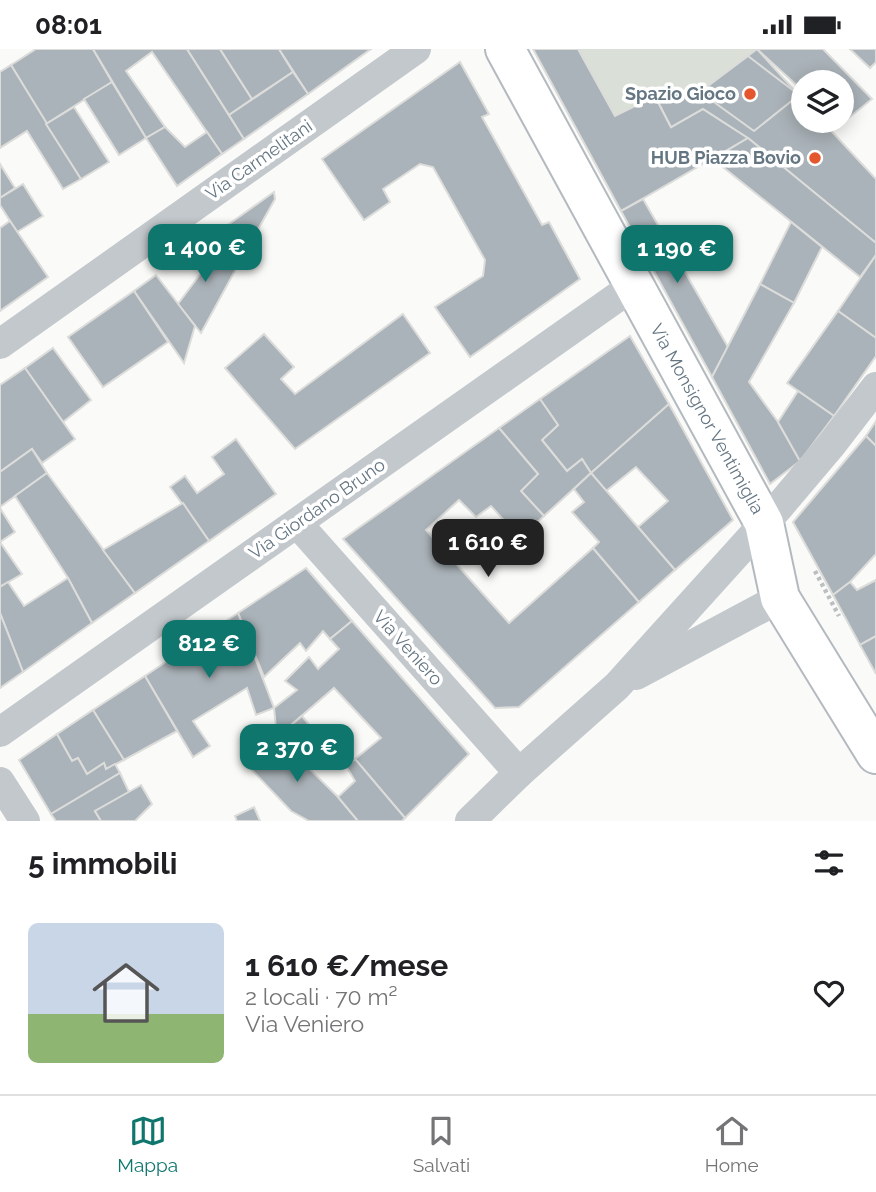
<!DOCTYPE html>
<html lang="it">
<meta charset="utf-8">
<style>
:root{--surface:#fff;--page:#f6f6f6;--text:#202124;--muted:#757577;--line:#e0e0e0;--accent:#0f766e}
body{margin:0;font-family:Raleway,sans-serif;background:var(--page);color:var(--text);height:100vh;display:flex;flex-direction:column;font-size:26px;white-space:nowrap}
*{box-sizing:border-box;margin:0}
p{font-size:23px;color:var(--muted)}
.icon{flex:none;width:38px;height:38px;fill:none;stroke:currentColor;stroke-width:2;stroke-linecap:round;stroke-linejoin:round}
.map{position:relative;height:772px;overflow:hidden}
.details{display:flex;flex-direction:column;background:var(--surface);flex:1}
.details>*{flex:none}
.tools{position:absolute;left:791px;top:21px;display:grid;gap:14px}
.tools a{display:grid;place-items:center;width:63px;height:63px;border-radius:50%;background:var(--surface);box-shadow:0 4px 18px #0003;font-size:35px}
.price{position:absolute;translate:-50% -60px;padding:0 16px;border-radius:14px;background:var(--accent);color:#fff;font-size:23px;line-height:46px;filter:drop-shadow(0 2px 4px #0008)}
.price::after{content:'';position:absolute;left:50%;top:42px;width:21px;height:16px;margin-left:-10px;background:inherit;clip-path:polygon(0 0,100% 0,50% 100%)}
.price.current{background:#222;color:#fff}
ul{padding:0;list-style:none}
li{display:flex;align-items:center;gap:21px;height:175px;padding:0 28px}
li+li{border-top:2px solid var(--line)}
li span{display:grid;place-items:center;flex:none;width:196px;height:140px;border-radius:10px;color:#555}
li>.icon{margin-inline-start:auto}
span .icon{width:84px;height:84px;fill:#fffc;stroke-width:1}
li b{font-size:30px}
h2{display:flex;justify-content:space-between;align-items:center;height:84px;padding:0 28px;font-size:30px}
.status{display:flex;justify-content:space-between;align-items:center;height:49px;padding:0 35px;background:var(--surface);direction:ltr}
.status svg{height:19px;fill:currentColor}
.tabs{display:flex;justify-content:space-around;align-items:center;height:98px;border-top:2px solid var(--line);background:var(--surface);font-size:19px;color:var(--muted)}
.tabs a{display:grid;justify-items:center;gap:4px}
.tabs .current{color:var(--accent)}
.map>svg:first-child{display:block}
.green{fill:#dadfd7}
.building{fill:#aab3b9;stroke:#dcdcda;stroke-width:2}
.lines{fill:none;stroke-linecap:round;stroke-linejoin:round}
.secondary-casing{stroke:#b3babf;stroke-width:42}
.path{stroke:#bbbfc2;stroke-width:4.5;stroke-dasharray:3.5 3.5;stroke-linecap:butt}
.street{stroke:#c3c8cc;stroke-width:30}
.secondary{stroke:#fff;stroke-width:38}
.poi-dot{fill:#e4572e;stroke:#fff;stroke-width:2.5}
.labels{text-anchor:middle;stroke-width:7;stroke-linejoin:round;paint-order:stroke}
.poi-label{font-size:18px;font-weight:bold;fill:#657683;stroke:#fff;text-anchor:end}
.street-label{font-size:18px;fill:#657683;stroke:#fff}
</style>
<div class="status"><b>08:01</b><svg viewBox="0 0 49 12"><path d="M0 12V9h3v3zM5 12V6h3v6zM10 12V3h3v9zM15 12V0h3v12zM26 1h20v11H26zM47 4h2v5h-2z"/></svg></div>
<div class="map">
<svg width="876" height="772" viewBox="0 0 876 772">
<rect width="100%" height="100%" fill="#fafaf8"/>
<!-- green -->
<polygon class="green" points="578,0 757,0 693,49 666,40 615,67"/>
<!-- building -->
<g class="building">
<polygon points="36,0 93,0 112,33 46,75 11,16"/>
<polygon points="93,0 187,0 244,90 222,105 152,3 126,22 165,78 146,89"/>
<polygon points="187,0 220,0 252,50 229,66"/>
<polygon points="220,0 279,0 293,23 252,50"/>
<polygon points="279,0 371,0 308,45"/>
<polygon points="533,0 578,0 615,67 655,47 671,78 703,60 748,89 621,162"/>
<polygon points="757,0 803,51 803,72 822,72 876,130 876,194 748,89 703,60 671,78 655,47 666,40 693,49"/>
<polygon points="757,0 823,0 872,50 840,76 836,72 842,72 842,33 803,33 803,42"/>
<polygon points="850,0 876,0 876,13 870,19"/>
<polygon points="748,7 799,46 754,82 700,43"/>
<polygon points="460,13 489,65 482,68 542,176 549,173 580,230 470,308 435,258 483,227 485,211 433,118 420,115 383,140 390,153 364,171 322,110"/>
<polygon points="11,16 81,130 63,140 27,82 0,99 0,23"/>
<polygon points="293,23 308,45 244,90 229,66"/>
<polygon points="112,33 146,89 119,106 84,50"/>
<polygon points="74,58 109,113 81,130 46,75"/>
<polygon points="165,78 185,98 207,83 222,105 177,137 146,89"/>
<polygon points="748,89 876,194 876,206 860,228 713,110"/>
<polygon points="0,115 15,139 0,149"/>
<polygon points="23,135 43,167 17,183 0,156 0,149"/>
<polygon points="274,143 275,150 237,218 224,219 208,190"/>
<polygon points="643,150 728,298 712,328 621,162"/>
<polygon points="10,172 48,228 0,262 0,179"/>
<polygon points="791,173 822,198 794,254 760,235"/>
<polygon points="208,190 224,219 237,218 201,284 178,255 204,220 174,214"/>
<polygon points="876,206 876,289 838,262"/>
<polygon points="156,226 195,277 184,314 134,242"/>
<polygon points="760,235 794,254 749,333 778,373 800,412 770,435 712,328"/>
<polygon points="134,242 168,293 103,338 68,288"/>
<polygon points="838,262 876,289 876,307 834,367 787,334"/>
<polygon points="403,265 430,304 295,400 225,319 264,285 294,318 281,330 295,345"/>
<polygon points="630,287 669,355 591,424 582,410 567,422 542,391 558,376 540,350"/>
<polygon points="53,299 91,351 63,373 25,319"/>
<polygon points="25,319 75,390 42,414 32,400 0,423 0,336"/>
<polygon points="798,342 834,367 800,412 778,373"/>
<polygon points="540,350 558,376 542,391 567,422 582,410 591,424 544,467 521,442 538,425 499,379"/>
<polygon points="669,355 733,471 675,521 638,478 668,452 636,418 606,442 591,424"/>
<polygon points="876,372 876,397 866,387"/>
<polygon points="499,379 538,425 521,442 544,467 520,489 491,457 476,468 459,451 426,481 509,574 593,499 639,553 519,658 495,659 343,490"/>
<polygon points="866,387 876,397 876,505 850,533 833,546 793,473"/>
<polygon points="236,390 276,445 209,492 170,438 185,427 197,444 224,425 212,408"/>
<polygon points="32,400 47,424 0,458 0,423"/>
<polygon points="47,424 135,544 92,574 68,529 15,447"/>
<polygon points="591,424 675,521 639,553 593,499 599,493 572,463 584,453 574,440"/>
<polygon points="183,454 209,492 135,544 103,501"/>
<polygon points="0,459 15,483 0,493"/>
<polygon points="0,493 22,525 0,538"/>
<polygon points="306,519 352,572 330,590 323,582 306,602 300,594 264,628 238,564"/>
<polygon points="68,529 92,574 23,623 0,564 0,538 8,533 24,557"/>
<polygon points="876,531 876,587 860,596 833,546 850,533 857,541"/>
<polygon points="0,564 23,623 0,639"/>
<polygon points="238,564 274,659 256,666 247,639 193,672 210,697 193,708 145,627"/>
<polygon points="352,572 469,705 405,769 355,710 381,689 334,639 277,688 274,659 297,641 285,632 309,608 318,620 339,600 330,590"/>
<polygon points="876,587 876,625 860,596"/>
<polygon points="145,627 177,682 124,711 93,661"/>
<polygon points="93,661 124,711 106,720 104,714 87,725 78,709 72,712 57,685"/>
<polygon points="302,667 328,699 307,717 277,688"/>
<polygon points="57,685 72,712 78,709 87,725 104,714 106,720 115,715 120,724 51,765 19,711"/>
<polygon points="277,688 338,748 358,772 309,772 291,762 252,721 247,705 254,699 262,708 267,705 264,691"/>
<polygon points="355,710 405,769 402,772 358,772 338,748 355,732 346,717"/>
<polygon points="120,724 129,743 95,762 101,772 56,772 51,765"/>
<polygon points="141,736 152,755 135,772 101,772 95,762"/>
<polygon points="254,758 260,772 237,772 235,767"/>
</g>
<g class="lines">
<defs>
<polyline id="secondary" points="505,0 764,474 780,549 876,705"/>
</defs>
<!-- secondary casing -->
<use href="#secondary" class="secondary-casing"/>
<!-- path -->
<polyline class="path" points="815,522 839,567"/>
<!-- street -->
<g class="street">
<polyline points="0,295 416,0"/>
<polyline points="297,474 519,724"/>
<polyline points="636,626 780,549"/>
<polyline points="0,683 633,237"/>
<polyline points="0,733 25,772"/>
<polyline points="470,772 519,724 617,637 778,459 832,395 876,338"/>
</g>
<!-- secondary -->
<use href="#secondary" class="secondary"/>
</g>
<!-- markers -->
<g class="poi-dot">
<circle cx="750" cy="45" r="7"/>
<circle cx="815" cy="109" r="7"/>
</g>
<g class="labels">
<!-- poi labels -->
<g class="poi-label">
<text x="736" y="51">Spazio Gioco</text>
<text x="801" y="115">HUB Piazza Bovio</text>
</g>
<!-- street labels -->
<g class="street-label">
<text transform="translate(259 111) rotate(-35)" y="6">Via Carmelitani</text>
<text transform="translate(707 370) rotate(61)" y="6">Via Monsignor Ventimiglia</text>
<text transform="translate(317 460) rotate(-35)" y="6">Via Giordano Bruno</text>
<text transform="translate(408 599) rotate(48)" y="6">Via Veniero</text>
</g>
</g>
</svg>
<div class="tools">
<a><svg class="icon" aria-label="layers" viewBox="0 0 24 24"><path d="M12 4l9 5-9 5-9-5zM3 14l9 5 9-5"/></svg></a>
</div>
<b class="price" style="left:205px;top:235px">1 400 €</b>
<b class="price" style="left:677px;top:236px">1 190 €</b>
<b class="price current" style="left:488px;top:530px">1 610 €</b>
<b class="price" style="left:209px;top:631px">812 €</b>
<b class="price" style="left:297px;top:735px">2 370 €</b>
</div>
<section class="details">
<h2>5 immobili<svg class="icon" aria-label="filters" viewBox="0 0 24 24"><path d="M4 7h16M4 17h16"/><circle cx="9" cy="7" r="2"/><circle cx="15" cy="17" r="2"/></svg></h2>
<ul>
<li><span style="background:linear-gradient(#c9d6e8 65%,#8fb573 0)"><svg class="icon" aria-label="home" viewBox="0 0 24 24"><path d="M3 11l9-7 9 7M6 9v11h12V9"/></svg></span><div><b>1 610 €/mese</b><p>2 locali · 70 m²</p><p>Via Veniero</p></div><svg class="icon" aria-label="heart" viewBox="0 0 24 24"><path d="M12 20l-8-8c-3-5 5-10 8-4 3-6 11-1 8 4z"/></svg></li>
</ul>
</section>
<nav class="tabs">
<a class="current"><svg class="icon" aria-label="map" viewBox="0 0 24 24"><path d="M3 6l6-2 6 2 6-2v14l-6 2-6-2-6 2zM9 4v14M15 6v14"/></svg>Mappa</a>
<a><svg class="icon" aria-label="saved" viewBox="0 0 24 24"><path d="M7 4h10v16l-5-4-5 4z"/></svg>Salvati</a>
<a><svg class="icon" aria-label="home" viewBox="0 0 24 24"><path d="M3 11l9-7 9 7M6 9v11h12V9"/></svg>Home</a>
</nav>
